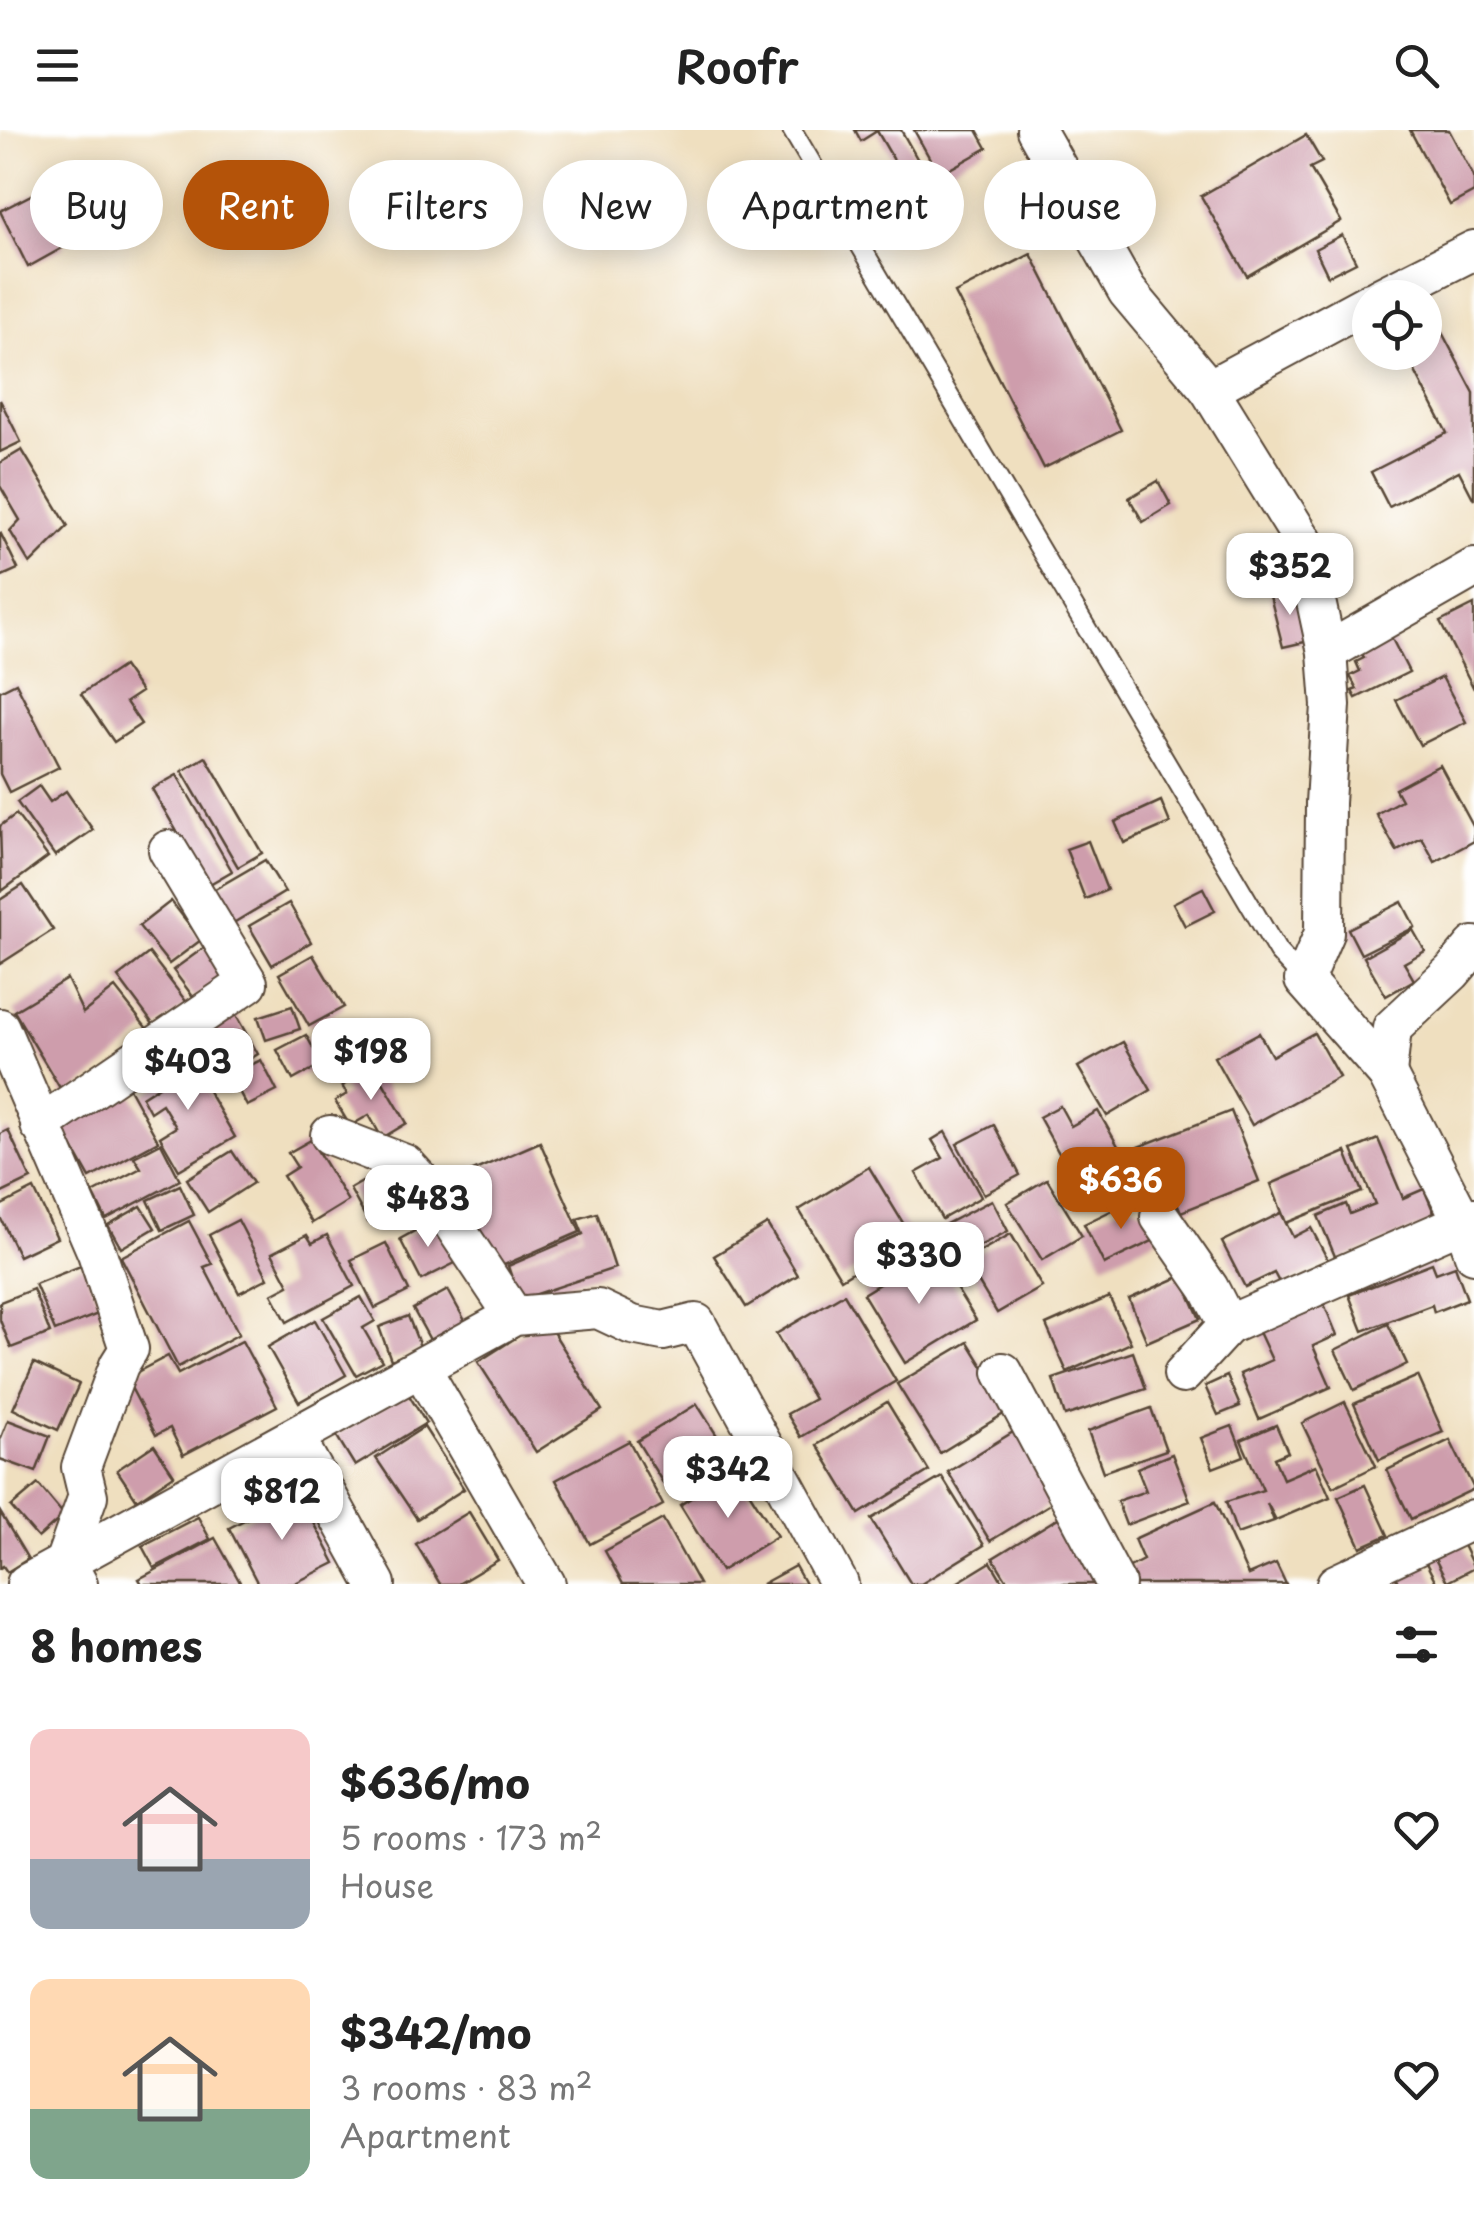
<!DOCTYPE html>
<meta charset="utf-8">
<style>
:root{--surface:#fff;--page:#f6f6f6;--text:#222;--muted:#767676;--accent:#b45309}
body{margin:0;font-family:"Playpen Sans",sans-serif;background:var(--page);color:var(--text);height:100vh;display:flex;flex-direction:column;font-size:38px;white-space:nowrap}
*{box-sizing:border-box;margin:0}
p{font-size:32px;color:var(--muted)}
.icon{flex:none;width:55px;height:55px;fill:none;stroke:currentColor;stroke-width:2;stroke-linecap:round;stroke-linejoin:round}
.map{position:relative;height:1454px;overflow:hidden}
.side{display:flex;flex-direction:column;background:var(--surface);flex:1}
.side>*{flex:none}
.guide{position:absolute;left:30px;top:30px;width:1415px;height:90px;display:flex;gap:20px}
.controls{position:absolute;left:1352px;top:150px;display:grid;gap:20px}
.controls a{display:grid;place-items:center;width:90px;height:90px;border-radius:50%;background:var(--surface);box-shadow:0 5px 25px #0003;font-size:50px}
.price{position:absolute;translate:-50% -85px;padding:0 22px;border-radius:20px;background:#fff;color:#222;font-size:32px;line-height:65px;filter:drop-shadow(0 2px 5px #0008)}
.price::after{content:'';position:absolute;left:50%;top:60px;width:30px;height:22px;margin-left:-15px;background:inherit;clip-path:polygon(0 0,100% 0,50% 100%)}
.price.active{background:var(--accent);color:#fff}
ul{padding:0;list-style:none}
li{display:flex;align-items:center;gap:30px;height:250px;padding:0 30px}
li span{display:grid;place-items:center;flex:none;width:280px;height:200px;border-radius:20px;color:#555}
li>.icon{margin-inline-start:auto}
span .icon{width:120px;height:120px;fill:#fffc;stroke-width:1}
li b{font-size:42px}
h2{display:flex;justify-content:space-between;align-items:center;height:120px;padding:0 30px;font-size:42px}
.pill{padding:0 35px;border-radius:45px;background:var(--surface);box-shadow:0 5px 25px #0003;font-size:35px;line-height:90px}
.pill.active{background:var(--accent);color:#fff}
header{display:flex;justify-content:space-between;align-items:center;height:130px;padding:0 30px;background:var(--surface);font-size:45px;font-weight:600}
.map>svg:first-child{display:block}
.building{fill:#ce9dac}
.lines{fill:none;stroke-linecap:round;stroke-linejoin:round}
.service-casing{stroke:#564536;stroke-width:22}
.minor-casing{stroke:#564536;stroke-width:42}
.service{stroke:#fff;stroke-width:18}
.minor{stroke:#fff;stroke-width:38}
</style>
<header><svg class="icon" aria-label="menu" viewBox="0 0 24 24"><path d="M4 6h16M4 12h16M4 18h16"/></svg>Roofr<svg class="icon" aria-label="search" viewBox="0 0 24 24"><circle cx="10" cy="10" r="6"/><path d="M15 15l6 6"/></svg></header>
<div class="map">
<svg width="1474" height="1454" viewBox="0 0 1474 1454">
<rect width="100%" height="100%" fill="#fff"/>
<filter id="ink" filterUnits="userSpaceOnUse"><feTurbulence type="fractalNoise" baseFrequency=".01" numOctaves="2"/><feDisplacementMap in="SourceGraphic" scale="20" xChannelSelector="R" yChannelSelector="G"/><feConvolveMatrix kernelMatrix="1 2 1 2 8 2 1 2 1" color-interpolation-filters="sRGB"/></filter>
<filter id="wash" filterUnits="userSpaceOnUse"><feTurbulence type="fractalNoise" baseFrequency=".0048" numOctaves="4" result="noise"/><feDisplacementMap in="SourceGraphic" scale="40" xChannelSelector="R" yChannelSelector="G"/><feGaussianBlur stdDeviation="2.25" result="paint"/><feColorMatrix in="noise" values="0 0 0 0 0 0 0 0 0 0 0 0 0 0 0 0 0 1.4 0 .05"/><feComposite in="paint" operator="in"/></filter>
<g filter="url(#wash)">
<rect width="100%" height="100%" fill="#efdfbf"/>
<g id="blocks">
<!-- building -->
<g class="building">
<polygon points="855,0 901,0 924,41 906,51 877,1 861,11"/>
<polygon points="914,0 977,0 987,18 939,45"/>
<polygon points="1410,0 1449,0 1474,47 1474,62 1450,75"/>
<polygon points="1306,5 1322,32 1310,38 1341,91 1247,146 1201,66"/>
<polygon points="35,63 64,117 28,137 0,81"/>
<polygon points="1342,105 1356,132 1328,146 1315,119"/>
<polygon points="1031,124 1121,300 1044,338 955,163"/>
<polygon points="1428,176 1474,263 1474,370 1459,341 1389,377 1371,342 1447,303 1405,222 1425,222 1425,177"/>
<polygon points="0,270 21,312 0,322"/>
<polygon points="22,320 68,396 30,434 10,401 20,390 0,356 0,333"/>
<polygon points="1158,351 1171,375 1143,392 1129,368"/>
<polygon points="0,402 18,439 0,447"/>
<polygon points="1296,460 1309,511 1283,517 1270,466"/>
<polygon points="1474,475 1474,559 1440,492"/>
<polygon points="1389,503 1409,542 1356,568 1352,561 1357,559 1350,546 1360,541 1356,532 1364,528 1359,517"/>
<polygon points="123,536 141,562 126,572 141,594 114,612 81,564"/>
<polygon points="1442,547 1466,592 1420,615 1396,570"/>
<polygon points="16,553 59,637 9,662 0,644 0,561"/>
<polygon points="206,627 262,723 238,737 182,641"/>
<polygon points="1440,635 1474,698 1474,711 1435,732 1422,708 1397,721 1376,684 1401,670 1395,659"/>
<polygon points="177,645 232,741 208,755 152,659"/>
<polygon points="39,656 50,672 66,661 93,700 55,726 17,672"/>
<polygon points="1161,671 1170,693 1124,713 1115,692"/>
<polygon points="16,684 48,727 2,761 0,696"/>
<polygon points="1088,711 1107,760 1085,769 1066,719"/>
<polygon points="265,730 285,762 230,795 210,762"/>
<polygon points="23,755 53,800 0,834 0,770"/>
<polygon points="1203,758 1215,781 1185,796 1173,773"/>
<polygon points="171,771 201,810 169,834 139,796"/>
<polygon points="1402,772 1415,797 1361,824 1348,799"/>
<polygon points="289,773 311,812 272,835 249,796"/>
<polygon points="1413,800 1425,821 1404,833 1414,850 1386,866 1364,827"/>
<polygon points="209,814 230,843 194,868 173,840"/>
<polygon points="149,823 188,874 156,898 118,847"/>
<polygon points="313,825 344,877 309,896 279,844"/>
<polygon points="67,849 83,883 115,858 148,900 66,968 14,881"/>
<polygon points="292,876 300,899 266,910 258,887"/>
<polygon points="234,882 258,924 214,951 189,909"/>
<polygon points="344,893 364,928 333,945 314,909"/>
<polygon points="1259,903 1272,926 1314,903 1339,947 1252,995 1214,927"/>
<polygon points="306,905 322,934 293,950 277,920"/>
<polygon points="1123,912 1151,960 1107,986 1078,937"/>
<polygon points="187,925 235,1007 179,1040 160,1007 176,997 162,974 150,982 142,967 159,956 153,945"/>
<polygon points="261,930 277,961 247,976 230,945"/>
<polygon points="374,937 407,993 382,1008 369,985 350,996 335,971 347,964 342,956"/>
<polygon points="126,953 158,1011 90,1048 58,991"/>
<polygon points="1060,976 1071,996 1098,981 1118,1016 1070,1043 1039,987"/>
<polygon points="1231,981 1259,1051 1181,1082 1167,1049 1153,1054 1138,1017"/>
<polygon points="994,995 1020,1045 984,1064 957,1014"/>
<polygon points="8,1000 31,1049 0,1064 0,1004"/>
<polygon points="945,1002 981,1067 942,1089 916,1043 943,1028 932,1010"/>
<polygon points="1378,1009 1403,1068 1424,1059 1437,1090 1337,1131 1318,1086 1346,1074 1350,1084 1375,1074 1352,1020"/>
<polygon points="311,1010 348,1071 312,1093 283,1046 297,1037 288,1023"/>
<polygon points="540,1012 580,1102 502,1136 445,1053"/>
<polygon points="161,1013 180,1050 106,1089 93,1063 141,1038 134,1027"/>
<polygon points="232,1021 253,1053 208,1082 187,1049"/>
<polygon points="1346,1022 1362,1062 1286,1093 1271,1054"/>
<polygon points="394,1034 412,1066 368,1092 350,1059"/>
<polygon points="869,1037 911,1106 841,1149 799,1080"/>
<polygon points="1047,1049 1082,1106 1042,1130 1007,1073"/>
<polygon points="180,1055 194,1085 162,1100 148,1070"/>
<polygon points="34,1059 57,1108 19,1126 0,1087 0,1076"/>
<polygon points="992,1070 1008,1101 962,1125 946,1094"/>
<polygon points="1127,1073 1145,1080 1159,1108 1104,1134 1084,1094"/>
<polygon points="141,1076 155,1098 121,1118 108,1095"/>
<polygon points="597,1083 615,1138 519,1170 508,1136 583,1104 577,1089"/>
<polygon points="1281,1083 1293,1107 1311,1098 1329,1132 1281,1156 1274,1143 1245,1157 1222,1112"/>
<polygon points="238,1090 268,1148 239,1163 209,1105"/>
<polygon points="435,1090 457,1132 421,1150 400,1109"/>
<polygon points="189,1091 212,1134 204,1137 239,1204 178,1237 121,1127"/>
<polygon points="767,1094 798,1145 746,1177 714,1126"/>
<polygon points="1011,1104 1042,1157 997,1183 965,1130"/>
<polygon points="307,1105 312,1113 327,1105 354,1156 287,1192 272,1164 289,1155 272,1123"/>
<polygon points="386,1113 409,1161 375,1178 351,1130"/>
<polygon points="933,1121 976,1190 905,1233 863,1164"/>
<polygon points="1432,1133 1436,1143 1455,1136 1467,1169 1434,1182 1432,1175 1363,1201 1349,1165"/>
<polygon points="83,1135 103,1182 55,1201 35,1154"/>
<polygon points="1181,1146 1200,1189 1147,1212 1129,1169"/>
<polygon points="33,1159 50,1203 11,1218 0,1190 0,1172"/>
<polygon points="448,1160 469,1198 434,1217 413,1179"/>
<polygon points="844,1164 896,1251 801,1307 787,1284 814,1269 776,1204"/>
<polygon points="361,1167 375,1191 363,1198 382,1231 356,1245 323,1188"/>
<polygon points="1109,1167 1131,1213 1067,1242 1046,1195"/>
<polygon points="1324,1174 1337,1205 1313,1216 1331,1257 1259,1289 1240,1244 1272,1230 1259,1202"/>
<polygon points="408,1186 421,1219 391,1230 379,1197"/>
<polygon points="545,1189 602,1280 536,1322 478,1232"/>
<polygon points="315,1190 346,1245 299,1272 268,1217"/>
<polygon points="1388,1194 1407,1234 1354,1260 1335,1220"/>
<polygon points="242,1211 277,1276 183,1325 170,1298 156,1305 126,1248 168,1226 178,1244"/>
<polygon points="968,1212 1010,1280 940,1323 897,1254"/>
<polygon points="1133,1222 1146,1259 1065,1286 1053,1249"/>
<polygon points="34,1233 79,1254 58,1300 13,1279"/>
<polygon points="1227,1246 1240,1276 1218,1285 1205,1256"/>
<polygon points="1418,1246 1443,1302 1379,1330 1354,1274"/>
<polygon points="407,1262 426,1293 355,1336 336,1305"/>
<polygon points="887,1272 929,1341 859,1384 817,1315"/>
<polygon points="1345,1272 1376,1336 1333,1357 1302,1293"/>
<polygon points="697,1274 728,1323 668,1361 637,1311"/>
<polygon points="1151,1278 1166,1320 1103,1342 1088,1301"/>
<polygon points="8,1290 50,1306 36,1342 0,1329 0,1310"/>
<polygon points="1276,1295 1288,1322 1274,1328 1283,1349 1316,1335 1330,1367 1276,1390 1267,1373 1274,1391 1237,1404 1226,1372 1263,1360 1241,1310"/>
<polygon points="1232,1296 1244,1326 1213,1338 1201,1308"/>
<polygon points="424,1297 464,1359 417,1389 376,1328"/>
<polygon points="1018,1299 1060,1368 990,1411 948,1342"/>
<polygon points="1450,1310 1474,1359 1411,1389 1387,1340"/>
<polygon points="629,1311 663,1375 590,1414 556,1350"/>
<polygon points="154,1315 174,1345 137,1370 117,1340"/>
<polygon points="1172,1324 1190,1371 1126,1395 1117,1371 1146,1361 1137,1338"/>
<polygon points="735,1340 777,1406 721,1441 680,1375"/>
<polygon points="942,1347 984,1415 921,1454 911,1454 871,1389"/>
<polygon points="38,1354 64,1385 38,1408 11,1377"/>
<polygon points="1365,1355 1388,1405 1361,1417 1338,1367"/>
<polygon points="298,1362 335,1433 293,1454 258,1454 229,1398"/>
<polygon points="1215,1372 1248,1445 1276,1433 1286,1454 1130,1454 1124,1440 1143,1430 1134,1409"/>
<polygon points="0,1382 28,1429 7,1442 3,1436 0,1438"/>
<polygon points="469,1382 498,1430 458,1454 440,1454 416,1414"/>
<polygon points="1063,1385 1106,1454 1009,1454 993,1428"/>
<polygon points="198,1387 210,1409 154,1438 142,1416"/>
<polygon points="663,1389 699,1454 623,1454 605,1421"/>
<polygon points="215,1408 241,1454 142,1454 139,1449"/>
<polygon points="1460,1409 1474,1438 1447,1452 1432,1423"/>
<polygon points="1425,1431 1437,1454 1399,1454 1395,1446"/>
<polygon points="991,1432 1004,1454 955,1454"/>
<polygon points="795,1436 805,1454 762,1454"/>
</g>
</g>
</g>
<g filter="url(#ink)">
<use href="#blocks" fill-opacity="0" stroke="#564536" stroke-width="2.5"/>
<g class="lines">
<defs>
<polyline id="service" points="792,0 1278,822 1304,850"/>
<g id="minor">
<polyline points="1036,0 1127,161 1209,259 1303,411 1327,522 1331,575 1325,673 1324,803 1304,850 1387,944 1463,1092 1474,1124"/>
<polyline points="1379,168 1474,120"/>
<polyline points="1209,259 1370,172"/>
<polyline points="1327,522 1474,438"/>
<polyline points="0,898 97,1123 129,1219 119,1235 81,1337 88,1366 65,1430 78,1454"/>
<polyline points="1387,944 1392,898 1452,842 1474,816"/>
<polyline points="40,995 248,853 168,720"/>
<polyline points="330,1005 405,1034 435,1067 514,1186"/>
<polyline points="1160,1087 1209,1158 1228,1195 1183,1244"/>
<polyline points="1228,1195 1474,1087"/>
<polyline points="421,1238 546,1454"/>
<polyline points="1003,1242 1116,1454"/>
<polyline points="295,1307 376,1454"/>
<polyline points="26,1454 514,1186 598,1179 632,1195 663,1201 696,1193 839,1454"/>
<polyline points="1336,1454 1474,1389"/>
</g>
</defs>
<!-- service casing -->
<use href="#service" class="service-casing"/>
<!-- minor casing -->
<use href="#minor" class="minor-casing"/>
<!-- service -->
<use href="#service" class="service"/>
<!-- minor -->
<use href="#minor" class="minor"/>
</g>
</g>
</svg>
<div class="controls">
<a><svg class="icon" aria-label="locate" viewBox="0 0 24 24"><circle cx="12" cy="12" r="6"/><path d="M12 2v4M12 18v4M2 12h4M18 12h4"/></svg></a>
</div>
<b class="price" style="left:1290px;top:488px">$352</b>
<b class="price" style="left:371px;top:973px">$198</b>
<b class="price" style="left:188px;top:983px">$403</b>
<b class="price active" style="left:1121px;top:1102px">$636</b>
<b class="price" style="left:428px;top:1120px">$483</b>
<b class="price" style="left:919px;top:1177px">$330</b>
<b class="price" style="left:728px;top:1391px">$342</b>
<b class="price" style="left:282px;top:1413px">$812</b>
<div class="guide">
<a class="pill">Buy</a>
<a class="pill active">Rent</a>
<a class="pill">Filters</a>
<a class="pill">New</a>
<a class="pill">Apartment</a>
<a class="pill">House</a>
</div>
</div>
<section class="side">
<h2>8 homes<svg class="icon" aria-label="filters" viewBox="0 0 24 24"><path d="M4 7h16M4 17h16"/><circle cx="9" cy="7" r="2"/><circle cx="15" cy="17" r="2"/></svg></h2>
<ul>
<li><span style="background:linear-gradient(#f6c9c9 65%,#9aa5b1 0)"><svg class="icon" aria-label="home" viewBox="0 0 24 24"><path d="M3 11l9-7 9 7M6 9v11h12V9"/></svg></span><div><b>$636/mo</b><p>5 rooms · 173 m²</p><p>House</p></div><svg class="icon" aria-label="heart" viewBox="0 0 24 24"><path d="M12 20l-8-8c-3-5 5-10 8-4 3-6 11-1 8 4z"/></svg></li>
<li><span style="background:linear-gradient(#ffd9b3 65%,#7fa58c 0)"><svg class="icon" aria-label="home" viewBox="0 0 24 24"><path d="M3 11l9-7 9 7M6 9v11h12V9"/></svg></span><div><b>$342/mo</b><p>3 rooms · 83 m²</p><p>Apartment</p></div><svg class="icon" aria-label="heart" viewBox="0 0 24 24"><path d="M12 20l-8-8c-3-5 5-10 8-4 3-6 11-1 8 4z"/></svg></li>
</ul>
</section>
